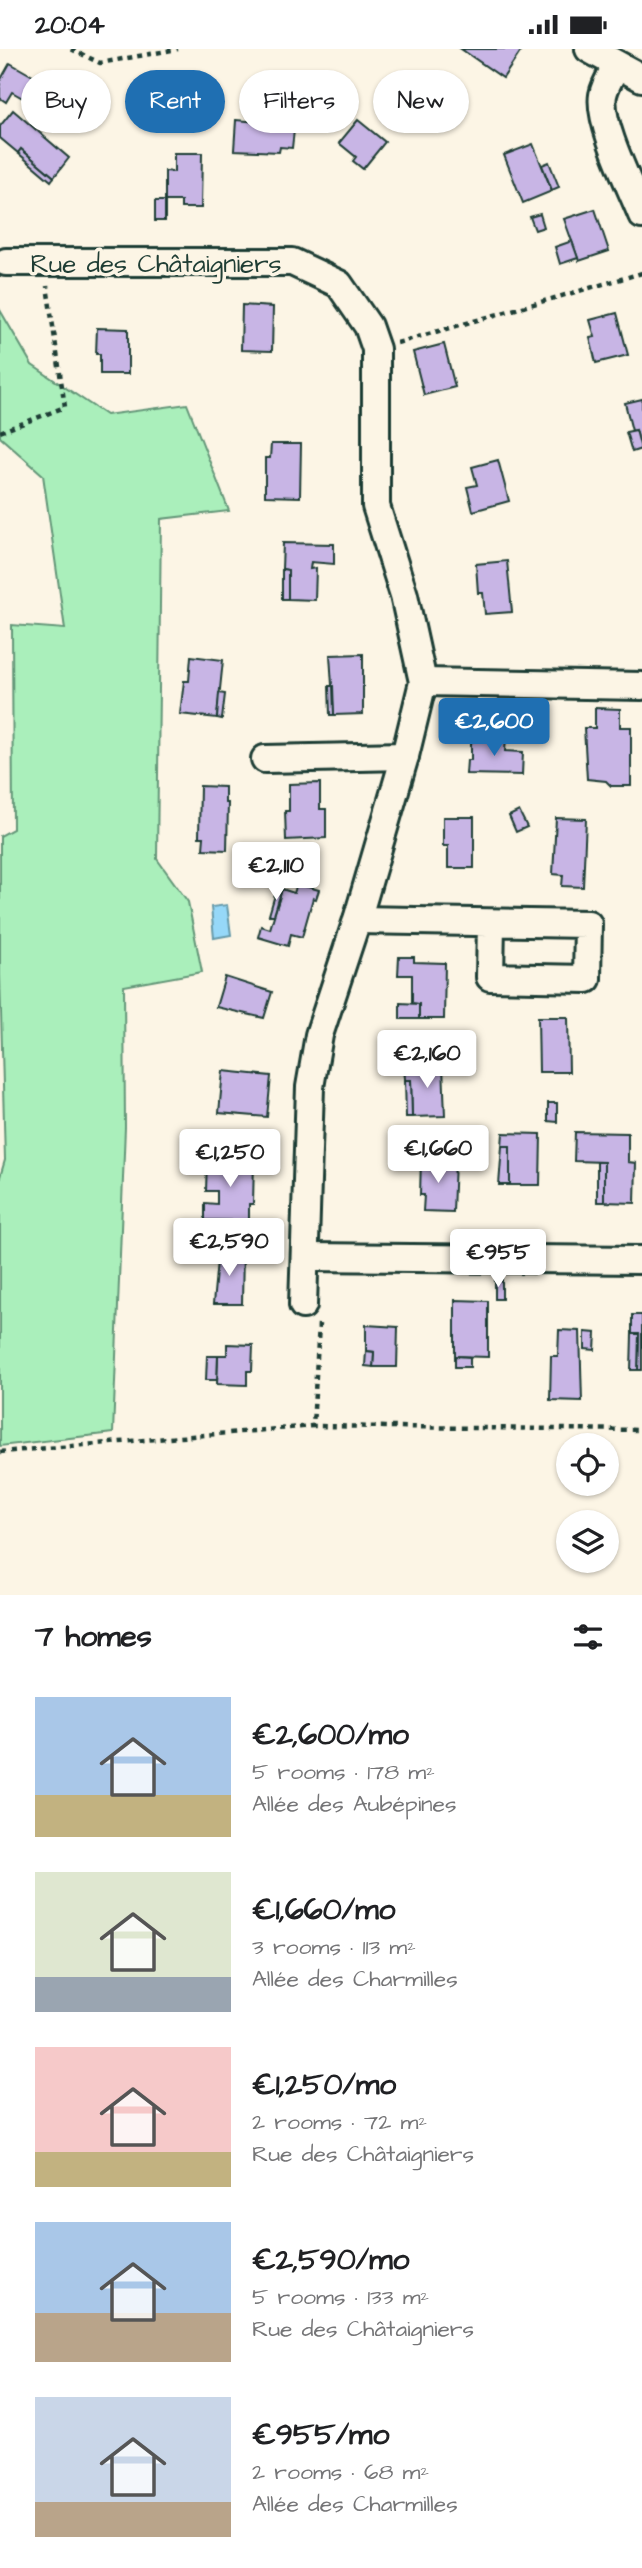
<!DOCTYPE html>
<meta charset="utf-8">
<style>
:root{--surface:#fff;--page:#f2f2f2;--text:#202124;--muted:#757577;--accent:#1f6fb2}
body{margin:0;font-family:"Architects Daughter",sans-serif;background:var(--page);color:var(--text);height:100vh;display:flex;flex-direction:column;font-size:26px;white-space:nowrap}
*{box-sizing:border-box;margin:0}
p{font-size:23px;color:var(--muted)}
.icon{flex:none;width:38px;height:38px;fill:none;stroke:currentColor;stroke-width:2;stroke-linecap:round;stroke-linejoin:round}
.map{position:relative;height:1546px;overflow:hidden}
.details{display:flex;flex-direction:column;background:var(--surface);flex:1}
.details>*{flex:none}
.top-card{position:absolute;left:21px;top:21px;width:600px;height:63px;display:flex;gap:14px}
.fabs{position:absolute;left:556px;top:1384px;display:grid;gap:14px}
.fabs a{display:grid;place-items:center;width:63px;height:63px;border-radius:50%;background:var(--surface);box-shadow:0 2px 5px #0004;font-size:35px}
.price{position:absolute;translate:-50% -60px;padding:0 16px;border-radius:7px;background:#fff;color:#222;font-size:23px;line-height:46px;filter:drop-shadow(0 2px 4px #0008)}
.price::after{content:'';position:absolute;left:50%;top:42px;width:21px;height:16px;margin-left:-10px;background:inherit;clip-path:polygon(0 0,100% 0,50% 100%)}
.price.active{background:var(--accent);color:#fff}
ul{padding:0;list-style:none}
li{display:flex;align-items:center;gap:21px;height:175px;padding:0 35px}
li span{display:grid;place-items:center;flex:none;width:196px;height:140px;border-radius:0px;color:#555}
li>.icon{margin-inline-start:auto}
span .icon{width:84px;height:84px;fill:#fffc;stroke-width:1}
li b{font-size:30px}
h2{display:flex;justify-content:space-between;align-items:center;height:84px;padding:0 35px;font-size:30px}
.chip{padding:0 24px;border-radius:32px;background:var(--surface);box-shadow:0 2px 5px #0004;font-size:24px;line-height:63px}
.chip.active{background:var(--accent);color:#fff}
.status{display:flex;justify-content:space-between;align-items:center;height:49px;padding:0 35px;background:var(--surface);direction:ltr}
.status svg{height:19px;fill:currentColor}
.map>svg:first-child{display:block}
.green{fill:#aaefbb;stroke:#649678;stroke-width:2}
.water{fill:#96d8f8;stroke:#669aaa;stroke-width:2}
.building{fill:#c8b5e5;stroke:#1f3d34;stroke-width:2}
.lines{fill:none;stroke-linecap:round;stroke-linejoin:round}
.street-casing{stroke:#1f3d34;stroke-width:32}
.path{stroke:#1f3d34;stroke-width:4.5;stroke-dasharray:5 5;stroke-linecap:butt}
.street{stroke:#fcf5e5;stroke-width:26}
.labels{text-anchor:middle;stroke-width:7;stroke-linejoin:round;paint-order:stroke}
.street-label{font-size:26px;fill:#1f3d34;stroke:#fcf5e5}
</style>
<div class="status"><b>20:04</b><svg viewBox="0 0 49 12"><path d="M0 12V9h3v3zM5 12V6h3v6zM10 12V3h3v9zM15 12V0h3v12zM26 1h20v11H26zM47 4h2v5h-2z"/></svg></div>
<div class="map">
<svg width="642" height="1546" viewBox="0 0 642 1546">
<rect width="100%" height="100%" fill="#fcf5e5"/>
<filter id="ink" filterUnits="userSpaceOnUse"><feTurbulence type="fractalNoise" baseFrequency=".0143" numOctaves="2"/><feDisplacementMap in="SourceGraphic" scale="14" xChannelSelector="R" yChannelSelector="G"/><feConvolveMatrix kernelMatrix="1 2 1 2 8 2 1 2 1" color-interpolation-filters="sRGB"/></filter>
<g filter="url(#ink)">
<!-- green -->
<polygon class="green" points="0,261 32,316 106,366 187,355 229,462 161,470 157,810 188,853 202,923 124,937 125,1078 113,1384 0,1397 0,1128 5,1111 0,926 0,787 13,780 12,576 65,580 43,426 0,388"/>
<!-- water -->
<polygon class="water" points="227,856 231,886 214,889 211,858"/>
<!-- building -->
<g class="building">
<polygon points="461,0 518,0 521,2 503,29"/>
<polygon points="10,14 52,38 40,59 12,43 6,53 0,49 0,32"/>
<polygon points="13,61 69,109 54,128 21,100 18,104 0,89 0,77"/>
<polygon points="236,71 281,75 281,80 294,81 292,99 280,98 279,103 234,101"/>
<polygon points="358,71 385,93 363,120 353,112 356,108 339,94"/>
<polygon points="533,95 552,142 523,154 504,106"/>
<polygon points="21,100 54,128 51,132 18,104"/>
<polygon points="174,104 202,104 201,159 181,159 181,152 165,152 165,122 174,123"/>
<polygon points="549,113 559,138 552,141 542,116"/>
<rect x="155" y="152" width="10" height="20"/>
<polygon points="595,160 609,202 579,212 564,170"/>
<polygon points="540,165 544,178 535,181 530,168"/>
<polygon points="572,192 578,209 560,215 555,198"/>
<polygon points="242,256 273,258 272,302 241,301"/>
<polygon points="617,264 628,306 596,314 590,289 595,288 590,271"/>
<polygon points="97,279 128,280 128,325 100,325 100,305 96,305"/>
<polygon points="444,295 455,338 424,346 413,303"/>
<polygon points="642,350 642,400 641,400 636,381 632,382 625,354"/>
<polygon points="636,381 641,400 632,403 626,383"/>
<polygon points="271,395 301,395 300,448 265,447 265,409 270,409"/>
<polygon points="498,411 509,452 473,462 467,438 477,436 472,418"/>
<polygon points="283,494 334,495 334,515 311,513 310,520 316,519 315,551 288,550 288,521 282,520"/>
<polygon points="507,512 512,563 485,565 483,544 478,544 476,515"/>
<polygon points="282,520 288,521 288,550 282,550"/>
<polygon points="363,605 363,665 334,666 330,606"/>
<polygon points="191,607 223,611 217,669 180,665 184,632 189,632"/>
<polygon points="329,637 333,637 334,666 330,666"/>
<polygon points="219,644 225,645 222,670 217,669"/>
<polygon points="595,659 620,660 620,678 631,678 631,737 611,737 606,732 587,730 584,679 595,679"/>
<polygon points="484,688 506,689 505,702 523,703 522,726 466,725 467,711 471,711 471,693"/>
<polygon points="320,734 320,760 326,760 326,789 286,791 285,762 289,762 289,735"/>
<polygon points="200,737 225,738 225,754 228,754 227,801 203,800 204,788 199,788"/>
<polygon points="519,762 527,778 516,783 509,767"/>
<polygon points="443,768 474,768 474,819 448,819 448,797 443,797"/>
<polygon points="556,769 586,770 583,838 562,837 563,826 553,825"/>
<polygon points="297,835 319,841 316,850 313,849 302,888 291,885 288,897 258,888 261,877 270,880 282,840 294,844"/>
<polygon points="277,839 282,840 274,866 269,866"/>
<polygon points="399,908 414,908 414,913 445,914 444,970 419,970 419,955 412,954 412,926 398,926"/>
<polygon points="225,928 272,943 264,969 216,958"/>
<polygon points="400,954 419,955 419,970 400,970"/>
<polygon points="538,968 568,968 569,1023 539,1023"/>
<polygon points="443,1016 445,1067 412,1068 411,1031 405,1031 404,1017"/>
<polygon points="223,1022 271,1027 267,1068 219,1064"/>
<polygon points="405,1031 411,1031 412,1068 406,1068"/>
<polygon points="548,1054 557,1054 557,1073 548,1072"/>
<polygon points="575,1083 628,1084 628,1113 636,1114 635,1154 604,1153 604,1113 574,1112"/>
<polygon points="503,1084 541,1085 540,1136 510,1136 510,1097 502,1097"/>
<rect x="195" y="1097" width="15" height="13"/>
<polygon points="502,1097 510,1097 510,1136 499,1136"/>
<polygon points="421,1110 455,1111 453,1163 423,1162 424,1146 420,1146"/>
<polygon points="207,1111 254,1111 253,1155 249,1155 249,1172 205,1171 205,1154 217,1155 217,1142 206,1142"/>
<rect x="597" y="1113" width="7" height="40"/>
<rect x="185" y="1174" width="12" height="12"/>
<polygon points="218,1201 243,1202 242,1255 213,1255"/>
<rect x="495" y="1230" width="7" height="20"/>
<polygon points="455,1251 488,1252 488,1308 455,1307"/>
<polygon points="632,1266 642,1266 642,1321 638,1321 639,1285 632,1285"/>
<polygon points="366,1276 398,1278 397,1318 373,1318 374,1303 366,1302"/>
<polygon points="559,1281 580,1282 582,1352 550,1351 551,1307 558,1307"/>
<polygon points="585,1283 596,1284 595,1301 585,1300"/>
<polygon points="632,1285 639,1285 638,1321 631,1321"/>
<polygon points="227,1295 253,1296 252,1322 247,1322 247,1336 217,1335 218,1306 227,1306"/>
<polygon points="366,1302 374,1303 373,1318 365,1317"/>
<polygon points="207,1307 218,1307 217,1331 206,1331"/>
<polygon points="455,1307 470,1308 470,1318 455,1318"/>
</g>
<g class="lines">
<defs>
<g id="street">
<polyline points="589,0 642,29"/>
<path d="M617 16C612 25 605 35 603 46 598 74 631 138 642 166"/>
<polyline points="6,213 292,213 339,235 368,277 376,300 376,457 404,546 423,633 405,707 357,871 319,986 310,1038 303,1256"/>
<polyline points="423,633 642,637"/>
<polyline points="265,710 405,707"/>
<polyline points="357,871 588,875 587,930 490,928 491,874"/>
<polyline points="305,1208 642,1211"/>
</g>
</defs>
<!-- street casing -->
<use href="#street" class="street-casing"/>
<!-- path -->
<g class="path">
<polyline points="71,0 100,14 178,0"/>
<polyline points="397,294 642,224"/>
<polyline points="0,383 65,358 47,237"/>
<polyline points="319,1275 313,1377 642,1381"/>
<polyline points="0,1403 313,1377"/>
</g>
<!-- street -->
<use href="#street" class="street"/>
</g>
</g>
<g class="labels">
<!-- street labels -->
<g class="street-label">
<text x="156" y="223">Rue des Châtaigniers</text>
</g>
</g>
</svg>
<div class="fabs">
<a><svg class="icon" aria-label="locate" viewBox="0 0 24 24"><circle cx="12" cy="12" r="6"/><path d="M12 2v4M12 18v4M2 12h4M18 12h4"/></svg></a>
<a><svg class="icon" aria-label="layers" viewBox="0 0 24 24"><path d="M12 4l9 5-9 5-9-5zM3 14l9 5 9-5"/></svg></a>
</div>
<b class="price active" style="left:494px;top:709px">€2,600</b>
<b class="price" style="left:276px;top:853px">€2,110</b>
<b class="price" style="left:427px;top:1041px">€2,160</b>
<b class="price" style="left:438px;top:1136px">€1,660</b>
<b class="price" style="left:230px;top:1140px">€1,250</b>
<b class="price" style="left:229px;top:1229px">€2,590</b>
<b class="price" style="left:498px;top:1240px">€955</b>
<div class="top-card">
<a class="chip">Buy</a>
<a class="chip active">Rent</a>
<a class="chip">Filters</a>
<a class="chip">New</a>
</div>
</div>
<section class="details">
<h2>7 homes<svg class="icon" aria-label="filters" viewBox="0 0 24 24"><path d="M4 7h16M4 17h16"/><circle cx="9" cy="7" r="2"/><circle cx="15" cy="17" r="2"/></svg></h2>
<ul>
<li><span style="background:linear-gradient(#a9c7e8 70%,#c2b280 0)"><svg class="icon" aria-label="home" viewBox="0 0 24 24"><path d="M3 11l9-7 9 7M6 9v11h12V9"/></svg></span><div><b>€2,600/mo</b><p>5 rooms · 178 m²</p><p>Allée des Aubépines</p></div></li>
<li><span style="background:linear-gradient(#dfe7d0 75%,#9aa5b1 0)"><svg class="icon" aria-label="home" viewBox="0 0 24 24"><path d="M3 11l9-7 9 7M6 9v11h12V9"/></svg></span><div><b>€1,660/mo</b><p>3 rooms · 113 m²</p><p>Allée des Charmilles</p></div></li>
<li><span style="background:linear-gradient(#f6c9c9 75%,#c2b280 0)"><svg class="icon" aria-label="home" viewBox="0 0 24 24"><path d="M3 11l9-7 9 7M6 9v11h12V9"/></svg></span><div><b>€1,250/mo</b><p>2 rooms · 72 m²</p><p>Rue des Châtaigniers</p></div></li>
<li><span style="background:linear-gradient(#a9c7e8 65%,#b9a48a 0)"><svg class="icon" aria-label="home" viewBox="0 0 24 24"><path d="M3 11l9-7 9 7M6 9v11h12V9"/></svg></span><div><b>€2,590/mo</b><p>5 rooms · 133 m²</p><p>Rue des Châtaigniers</p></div></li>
<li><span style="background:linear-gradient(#c9d6e8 75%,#b9a48a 0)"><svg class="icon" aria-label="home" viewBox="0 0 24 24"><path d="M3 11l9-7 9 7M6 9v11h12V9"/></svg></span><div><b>€955/mo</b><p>2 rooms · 68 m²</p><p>Allée des Charmilles</p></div></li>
</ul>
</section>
